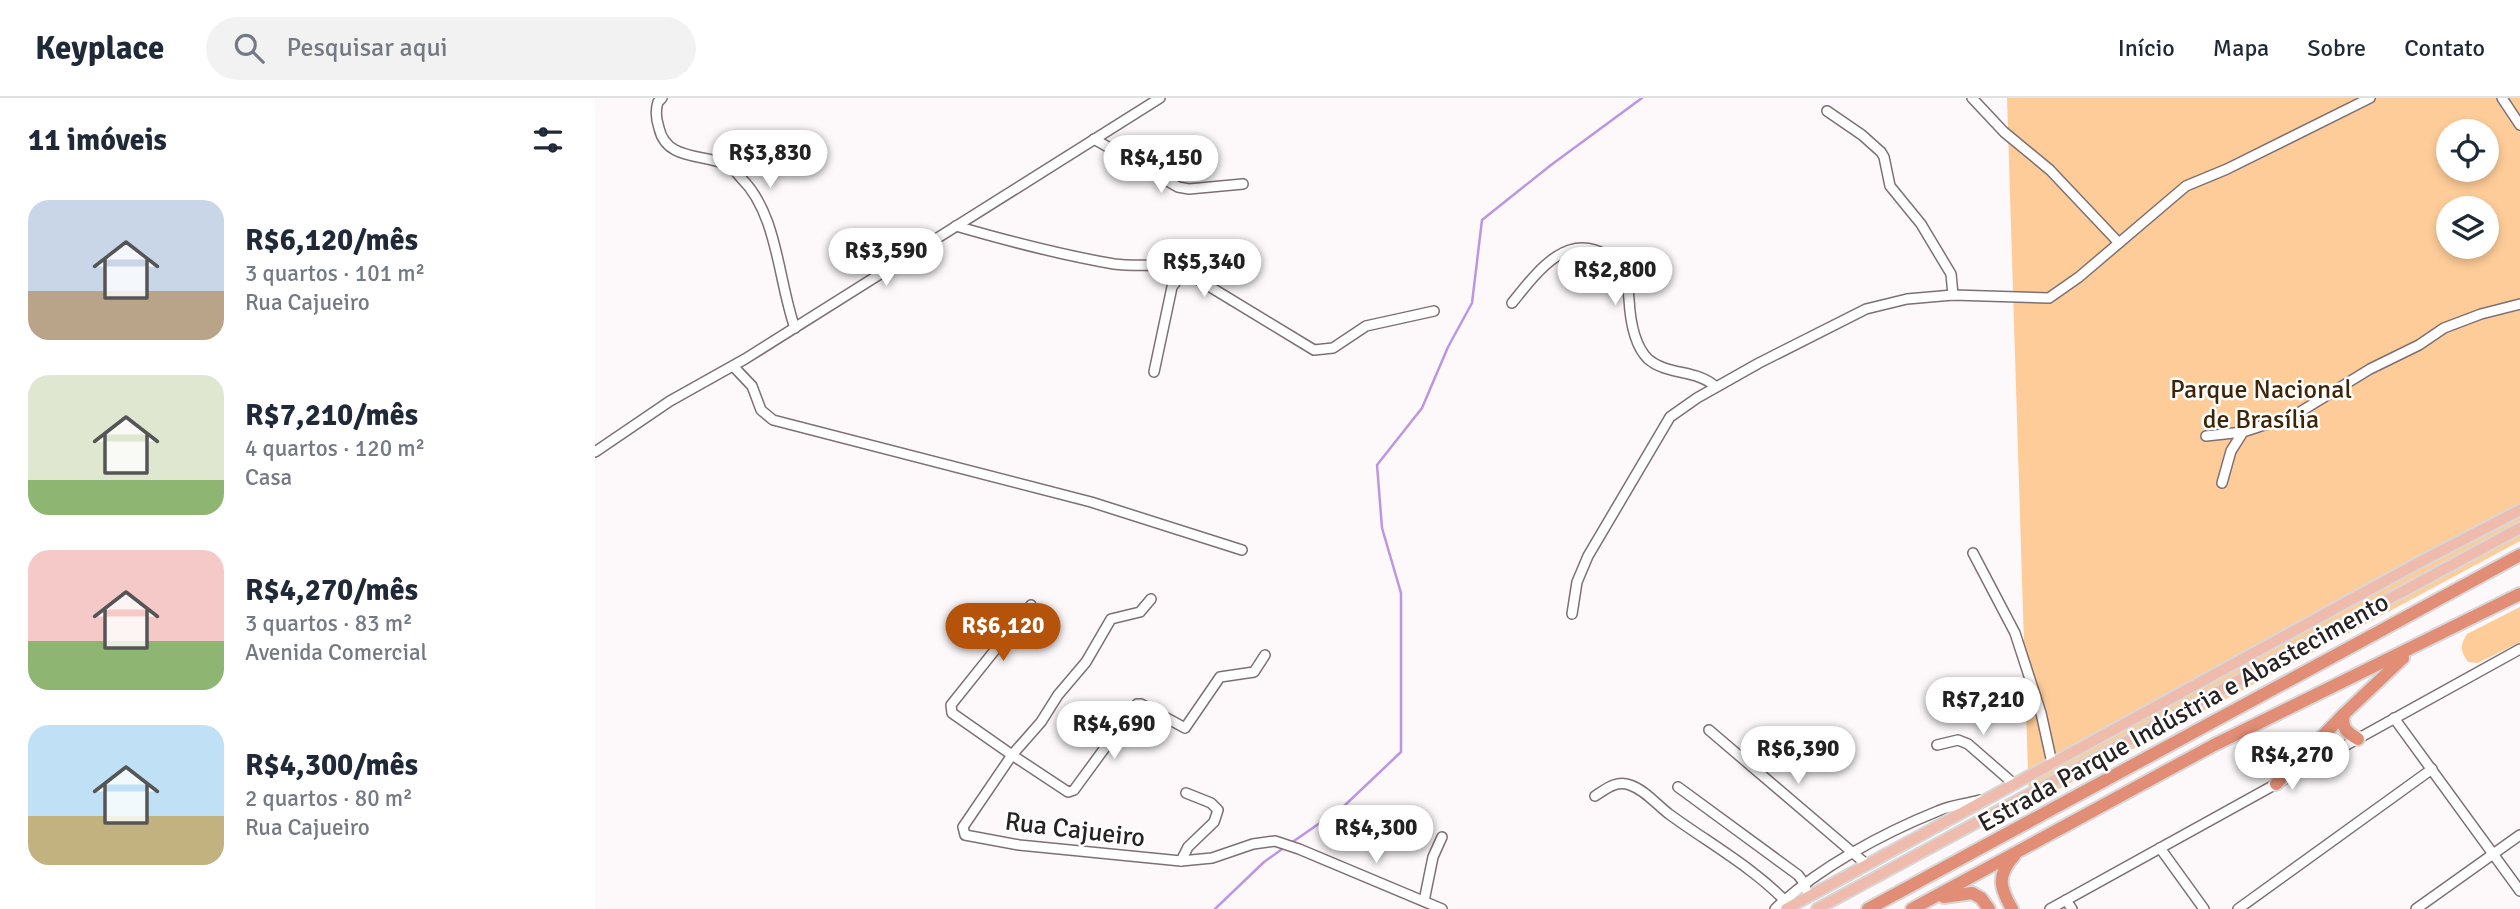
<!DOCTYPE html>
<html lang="pt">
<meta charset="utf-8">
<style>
:root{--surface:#fff;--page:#f2f2f3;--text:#1f2937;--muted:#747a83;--line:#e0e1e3;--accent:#b45309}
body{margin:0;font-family:Signika,sans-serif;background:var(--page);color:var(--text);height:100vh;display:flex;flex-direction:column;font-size:26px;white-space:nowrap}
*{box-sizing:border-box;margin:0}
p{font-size:23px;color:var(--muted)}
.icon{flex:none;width:38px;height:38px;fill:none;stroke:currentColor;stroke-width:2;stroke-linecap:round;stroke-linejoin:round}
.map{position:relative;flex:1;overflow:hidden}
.panel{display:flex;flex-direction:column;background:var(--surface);width:595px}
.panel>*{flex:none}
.tools{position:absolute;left:1841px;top:21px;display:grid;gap:14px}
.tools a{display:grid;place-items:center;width:63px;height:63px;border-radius:50%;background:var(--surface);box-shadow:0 4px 10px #0003;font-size:35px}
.price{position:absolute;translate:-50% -60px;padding:0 16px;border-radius:24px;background:#fff;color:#222;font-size:23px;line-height:46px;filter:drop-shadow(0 2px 4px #0008)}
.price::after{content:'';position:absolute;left:50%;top:42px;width:21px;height:16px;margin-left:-10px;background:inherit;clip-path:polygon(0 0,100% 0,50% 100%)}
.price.current{background:var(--accent);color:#fff}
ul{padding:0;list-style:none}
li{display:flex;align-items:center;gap:21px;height:175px;padding:0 28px}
li span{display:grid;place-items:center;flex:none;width:196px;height:140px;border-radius:21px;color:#555}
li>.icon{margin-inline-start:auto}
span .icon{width:84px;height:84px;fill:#fffc;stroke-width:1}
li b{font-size:30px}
h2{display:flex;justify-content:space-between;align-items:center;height:84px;padding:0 28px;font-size:30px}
header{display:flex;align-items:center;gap:42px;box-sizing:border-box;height:98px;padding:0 35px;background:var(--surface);border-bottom:2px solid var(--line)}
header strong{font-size:33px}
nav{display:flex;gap:38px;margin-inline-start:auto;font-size:24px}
.search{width:490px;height:63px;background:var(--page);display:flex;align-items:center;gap:18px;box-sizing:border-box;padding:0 24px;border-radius:38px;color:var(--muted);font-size:26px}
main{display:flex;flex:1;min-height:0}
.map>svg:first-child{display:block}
.green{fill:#fecc98;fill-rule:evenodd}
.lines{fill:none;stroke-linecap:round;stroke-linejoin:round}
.stream{stroke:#bb96e4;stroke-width:2.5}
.minor-casing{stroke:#7e7072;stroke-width:12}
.major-casing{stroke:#d8d7d7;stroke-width:14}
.highway-casing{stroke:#d8d7d7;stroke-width:16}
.minor{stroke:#fff;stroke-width:9}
.major{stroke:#eebbac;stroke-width:10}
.highway{stroke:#e28d75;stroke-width:12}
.labels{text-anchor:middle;stroke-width:5;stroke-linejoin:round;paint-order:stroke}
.park-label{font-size:26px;fill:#3f2505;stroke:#fff}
.street-label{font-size:26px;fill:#282223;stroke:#fff}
</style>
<header>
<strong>Keyplace</strong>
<div class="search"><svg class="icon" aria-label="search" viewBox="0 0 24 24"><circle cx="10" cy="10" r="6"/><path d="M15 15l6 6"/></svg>Pesquisar aqui</div>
<nav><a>Início</a><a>Mapa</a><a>Sobre</a><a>Contato</a></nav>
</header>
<main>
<section class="panel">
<h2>11 imóveis<svg class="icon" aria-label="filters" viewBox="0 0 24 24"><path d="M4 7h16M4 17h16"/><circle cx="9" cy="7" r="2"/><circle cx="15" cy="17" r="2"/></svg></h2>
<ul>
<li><span style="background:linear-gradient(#c9d6e8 65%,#b9a48a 0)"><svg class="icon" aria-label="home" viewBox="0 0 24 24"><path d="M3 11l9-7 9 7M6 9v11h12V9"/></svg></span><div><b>R$6,120/mês</b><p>3 quartos · 101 m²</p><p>Rua Cajueiro</p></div></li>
<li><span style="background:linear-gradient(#dfe7d0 75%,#8fb573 0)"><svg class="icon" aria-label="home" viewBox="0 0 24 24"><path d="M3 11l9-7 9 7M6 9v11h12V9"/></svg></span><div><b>R$7,210/mês</b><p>4 quartos · 120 m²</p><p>Casa</p></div></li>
<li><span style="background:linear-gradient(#f6c9c9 65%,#8fb573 0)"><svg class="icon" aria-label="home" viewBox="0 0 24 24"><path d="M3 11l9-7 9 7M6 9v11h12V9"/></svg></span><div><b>R$4,270/mês</b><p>3 quartos · 83 m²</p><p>Avenida Comercial</p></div></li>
<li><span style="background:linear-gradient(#bfe0f5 65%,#c2b280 0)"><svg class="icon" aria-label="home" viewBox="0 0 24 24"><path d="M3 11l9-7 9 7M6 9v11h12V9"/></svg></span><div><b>R$4,300/mês</b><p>2 quartos · 80 m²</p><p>Rua Cajueiro</p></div></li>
</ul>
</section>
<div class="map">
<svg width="1925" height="811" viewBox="0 0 1925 811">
<rect width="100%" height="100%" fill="#fdf9fa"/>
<!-- green -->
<g class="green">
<path d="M1412 0H1925V443L1434 707ZM1853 33H1892V72H1853ZM1853 110H1892V149H1853Z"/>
<path d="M1925 509V544L1883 565 1873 564C1865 553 1865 547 1872 536Z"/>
</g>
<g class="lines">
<!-- stream -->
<g class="stream">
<polyline points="696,745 748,709 806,654 806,495 787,430 782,367 827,310 853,249 877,205 887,122 956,67 1047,0"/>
<polyline points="620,811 669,764 690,749"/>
</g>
<defs>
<g id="minor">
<path d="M67 0 63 4C60 13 61 21 64 30 71 62 106 56 130 66 136 69 142 75 146 80 183 116 183 183 200 230"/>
<polyline points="1377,0 1409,34 1455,72 1524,145"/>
<polyline points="1907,0 1925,27"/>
<polyline points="1232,13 1267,37 1286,54 1289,59 1295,88 1326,126 1356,176 1358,197"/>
<polyline points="499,41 583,89 594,91 648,86"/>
<path d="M361 128C413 143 466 157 519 166 541 169 563 165 584 170L719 252 738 250 771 228 839 213"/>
<path d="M917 205C940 177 970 133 1011 157 1021 163 1029 169 1032 180 1034 187 1033 194 1034 201 1035 220 1039 247 1053 261 1073 278 1102 271 1121 289"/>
<polyline points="138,268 157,288 166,312 178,322 496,404 647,452"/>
<polyline points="559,274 577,189 589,173"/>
<polyline points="1611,338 1648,334"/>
<polyline points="0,354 75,303 150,261 565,0"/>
<polyline points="1627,385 1636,353 1648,334 1700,317 1775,271 1824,247 1849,230 1886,216 1925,206"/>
<polyline points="1378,455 1420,535 1446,615 1457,665"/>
<polyline points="556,501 545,514 516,521 491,564 463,597 446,624 417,657 473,694 479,692 542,606 546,606 590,630 625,579 659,574 670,557"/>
<polyline points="436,507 356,607 357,615 417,657 368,729 370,737 424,747 586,763 617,760 658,746 680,743 704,751 847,811"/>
<polyline points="977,516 982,484 993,458 1075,319 1102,300 1164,265 1271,211 1312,201 1358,197 1454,200 1484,179 1591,88 1632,71 1775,0"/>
<polyline points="1799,620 1925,793"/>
<polyline points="1114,632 1271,766"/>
<polyline points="1342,647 1363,642 1373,646 1419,686"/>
<polyline points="1083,689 1203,777 1210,786 1211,792"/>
<path d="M1000 698C1011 691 1021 682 1035 687 1050 692 1061 706 1074 716 1115 746 1161 771 1195 808"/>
<polyline points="1565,750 1609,811"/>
<polyline points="586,763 593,749 619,724 623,712 616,705 591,695"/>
<polyline points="1471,802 1477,811"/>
<polyline points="829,803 838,759 847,739"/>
<path d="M1180 811C1223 770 1288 735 1343 713 1356 707 1371 706 1385 702"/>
<polyline points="1455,811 1925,551"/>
<polyline points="1643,811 1837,671"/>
<polyline points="1821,811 1925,737"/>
</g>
<g id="major">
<polyline points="1191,811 1823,465 1925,412"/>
<polyline points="1222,811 1925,430"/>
</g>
<g id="highway">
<path d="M1749 616C1746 629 1751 634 1763 641"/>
<polyline points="1681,686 1749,616 1808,560"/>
<polyline points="1349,799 1377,795 1386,800 1394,811"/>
<polyline points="1273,811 1925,457"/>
<polyline points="1317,811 1619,647 1925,496"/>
<path d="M1417 811C1405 790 1401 778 1419 758"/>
</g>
</defs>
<!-- minor casing -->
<use href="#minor" class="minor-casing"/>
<!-- major casing -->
<use href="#major" class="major-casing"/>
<!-- highway casing -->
<use href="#highway" class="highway-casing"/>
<!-- minor -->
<use href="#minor" class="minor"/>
<!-- major -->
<use href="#major" class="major"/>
<!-- highway -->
<use href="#highway" class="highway"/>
</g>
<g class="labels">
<!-- park labels -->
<g class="park-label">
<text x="1666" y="300">Parque Nacional<tspan x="1666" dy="30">de Brasília</tspan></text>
</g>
<!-- street labels -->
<g class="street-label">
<text transform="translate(1588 614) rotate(-29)" y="9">Estrada Parque Indústria e Abastecimento</text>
<text transform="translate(480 731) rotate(7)" y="9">Rua Cajueiro</text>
</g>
</g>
</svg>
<div class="tools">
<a><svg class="icon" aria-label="locate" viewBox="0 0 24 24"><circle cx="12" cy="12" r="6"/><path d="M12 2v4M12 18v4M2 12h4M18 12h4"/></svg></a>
<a><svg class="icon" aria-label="layers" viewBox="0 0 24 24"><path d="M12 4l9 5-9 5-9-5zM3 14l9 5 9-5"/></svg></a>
</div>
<b class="price" style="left:175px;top:92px">R$3,830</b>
<b class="price" style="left:566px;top:97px">R$4,150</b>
<b class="price" style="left:291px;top:190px">R$3,590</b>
<b class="price" style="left:609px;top:201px">R$5,340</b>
<b class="price" style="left:1020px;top:209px">R$2,800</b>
<b class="price current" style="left:408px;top:565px">R$6,120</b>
<b class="price" style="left:1388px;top:639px">R$7,210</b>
<b class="price" style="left:519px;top:663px">R$4,690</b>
<b class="price" style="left:1203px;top:688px">R$6,390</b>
<b class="price" style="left:1697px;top:694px">R$4,270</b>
<b class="price" style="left:781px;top:767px">R$4,300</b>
</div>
</main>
